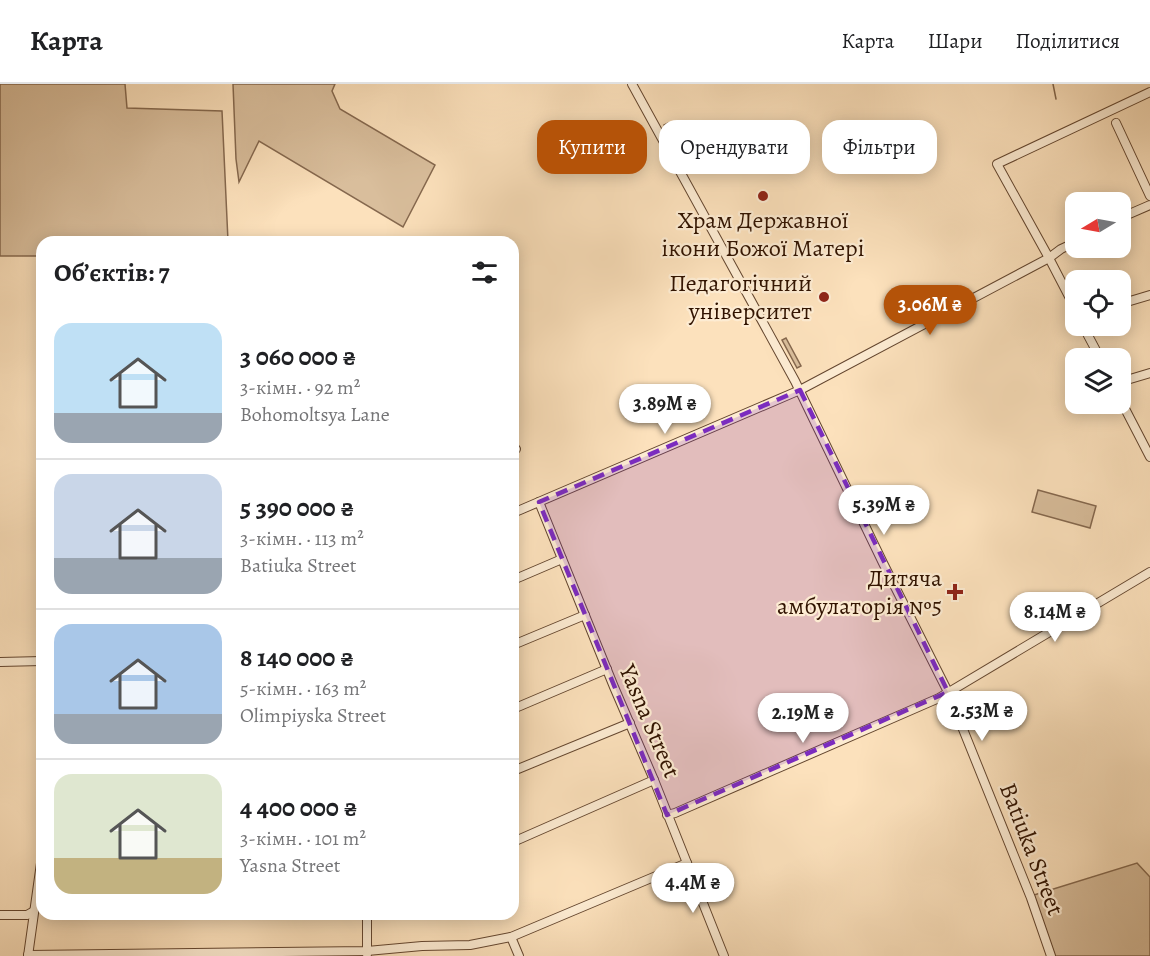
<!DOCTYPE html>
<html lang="uk">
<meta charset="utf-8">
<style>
:root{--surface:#fff;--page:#f2f2f2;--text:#202124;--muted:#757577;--line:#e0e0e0;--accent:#b45309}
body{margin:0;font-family:Alegreya,serif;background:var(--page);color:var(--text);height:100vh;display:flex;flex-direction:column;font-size:22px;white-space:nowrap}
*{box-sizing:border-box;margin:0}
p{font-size:20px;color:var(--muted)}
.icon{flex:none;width:33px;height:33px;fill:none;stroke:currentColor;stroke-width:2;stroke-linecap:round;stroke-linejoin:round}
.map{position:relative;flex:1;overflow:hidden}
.sheet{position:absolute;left:36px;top:152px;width:483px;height:684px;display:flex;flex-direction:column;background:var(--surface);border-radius:18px;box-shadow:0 3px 15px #0003}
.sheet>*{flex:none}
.hud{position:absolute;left:537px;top:36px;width:522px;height:54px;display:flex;gap:12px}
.needle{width:39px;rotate:260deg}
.tools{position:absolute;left:1065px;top:108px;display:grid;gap:12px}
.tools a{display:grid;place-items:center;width:66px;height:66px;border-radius:12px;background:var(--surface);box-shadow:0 3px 15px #0003;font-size:30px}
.price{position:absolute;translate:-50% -51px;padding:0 14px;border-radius:21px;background:#fff;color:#222;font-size:20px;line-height:39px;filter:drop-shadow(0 2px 3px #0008)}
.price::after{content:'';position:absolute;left:50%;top:36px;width:18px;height:14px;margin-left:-9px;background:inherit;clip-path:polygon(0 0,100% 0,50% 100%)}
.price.active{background:var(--accent);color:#fff}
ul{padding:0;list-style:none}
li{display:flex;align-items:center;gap:18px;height:150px;padding:0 18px}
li+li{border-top:2px solid var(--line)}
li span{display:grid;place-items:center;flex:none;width:168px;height:120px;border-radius:18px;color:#555}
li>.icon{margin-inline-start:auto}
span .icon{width:72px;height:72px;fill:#fffc;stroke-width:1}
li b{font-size:26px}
h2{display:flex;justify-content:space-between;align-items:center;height:72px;padding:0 18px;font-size:26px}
.tag{padding:0 21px;border-radius:18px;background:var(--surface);box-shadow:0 3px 15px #0003;font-size:21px;line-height:54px}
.tag.active{background:var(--accent);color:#fff}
header{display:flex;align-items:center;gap:36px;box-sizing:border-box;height:84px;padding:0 30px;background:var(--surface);border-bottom:2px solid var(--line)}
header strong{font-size:28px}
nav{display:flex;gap:33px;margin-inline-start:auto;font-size:21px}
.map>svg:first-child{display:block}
.green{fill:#d9be9c;stroke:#85684e;stroke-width:1.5}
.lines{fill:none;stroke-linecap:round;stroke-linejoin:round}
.stream{stroke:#81654a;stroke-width:1.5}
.minor-casing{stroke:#64462f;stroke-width:10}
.minor{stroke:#fdecd3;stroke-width:8}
.marked{fill:#7b2cbf;fill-opacity:0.2;stroke:#7b2cbf;stroke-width:4.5;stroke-dasharray:12 8;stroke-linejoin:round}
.poi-dot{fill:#8f2418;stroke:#fdecd3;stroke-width:2}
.labels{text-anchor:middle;stroke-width:4.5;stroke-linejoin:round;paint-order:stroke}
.poi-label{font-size:24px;fill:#311300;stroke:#fdecd3;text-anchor:end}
.street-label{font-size:24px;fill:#311300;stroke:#fdecd3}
</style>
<header>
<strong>Карта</strong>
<nav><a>Карта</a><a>Шари</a><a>Поділитися</a></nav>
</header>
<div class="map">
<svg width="1150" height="872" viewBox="0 0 1150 872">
<rect width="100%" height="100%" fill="#fce1bc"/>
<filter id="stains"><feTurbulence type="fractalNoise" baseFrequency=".00333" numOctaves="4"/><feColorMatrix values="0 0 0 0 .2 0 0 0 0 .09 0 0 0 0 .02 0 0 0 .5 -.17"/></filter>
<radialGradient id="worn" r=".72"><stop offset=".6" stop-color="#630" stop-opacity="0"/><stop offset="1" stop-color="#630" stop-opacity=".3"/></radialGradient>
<!-- green -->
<g class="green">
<polygon points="0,0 125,0 127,24 222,27 228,157 117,158 116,156 92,154 89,157 42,158 42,172 0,172"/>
<polygon points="233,0 335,0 332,7 340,25 435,81 403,143 259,57 239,98 236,75"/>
<path d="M668 39C678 43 685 56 682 66L679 68 664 41Z"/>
<polygon points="786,254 801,282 797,284 782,256"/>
<polygon points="1038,406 1096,422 1090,444 1032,428"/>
<polygon points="1137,779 1150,793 1150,872 1055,872 1034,811"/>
</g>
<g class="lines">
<!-- stream -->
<polyline class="stream" points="1053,0 1056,15"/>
<defs>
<g id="minor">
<polyline points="632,0 795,297 883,479 948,608 1031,814 1051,872"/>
<polyline points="1116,39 1150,112"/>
<polyline points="1120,134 1150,121"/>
<polyline points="1120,220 1150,211"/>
<polyline points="1076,226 1049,174 997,80 1150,8"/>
<polyline points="1083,242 1100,274"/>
<polyline points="1120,298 1150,289"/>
<polyline points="1120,315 1150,373"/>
<polyline points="513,366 516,365"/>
<polyline points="539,418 614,603 654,696 724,872"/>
<polyline points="513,429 800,306 1049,174 1061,165 1076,158"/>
<polyline points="513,496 562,475"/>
<polyline points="513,561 585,531"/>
<polyline points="0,578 42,577"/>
<polyline points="513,625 607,585"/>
<polyline points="513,687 630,639"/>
<polyline points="667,731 675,729 939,614 1150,488"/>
<polyline points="513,758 654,696"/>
<polyline points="367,830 367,870"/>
<polyline points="0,831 27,831 34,827"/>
<polyline points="511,853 519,872"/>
<polyline points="28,871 367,867 422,862 470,861 511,853 687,779"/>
<polyline points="28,872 42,772"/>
</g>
</defs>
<!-- minor casing -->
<use href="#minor" class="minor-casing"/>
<!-- minor -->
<use href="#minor" class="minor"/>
</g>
<!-- marked area -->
<path class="marked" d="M800 306 948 608 667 731 539 418Z"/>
<!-- markers -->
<g class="poi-dot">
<circle cx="763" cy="112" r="6"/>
<circle cx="824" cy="213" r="6"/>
<path d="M952 499h6v6h6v6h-6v6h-6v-6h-6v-6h6z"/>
</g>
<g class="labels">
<!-- poi labels -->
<g class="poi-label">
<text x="763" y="144" text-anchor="middle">Храм Державної<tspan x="763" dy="28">ікони Божої Матері</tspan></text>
<text x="812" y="207">Педагогічний<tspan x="812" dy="28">університет</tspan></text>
<text x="942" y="502">Дитяча<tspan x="942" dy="28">амбулаторія №5</tspan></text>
</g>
<!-- street labels -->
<g class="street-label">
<text transform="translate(650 637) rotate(67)" y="8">Yasna Street</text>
<text transform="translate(1032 765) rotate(69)" y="8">Batiuka Street</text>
</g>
</g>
<rect width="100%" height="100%" filter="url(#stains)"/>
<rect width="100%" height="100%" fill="url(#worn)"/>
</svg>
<div class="tools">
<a><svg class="needle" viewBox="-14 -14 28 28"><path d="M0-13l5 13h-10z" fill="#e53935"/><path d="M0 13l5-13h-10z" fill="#757577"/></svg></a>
<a><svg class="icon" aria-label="locate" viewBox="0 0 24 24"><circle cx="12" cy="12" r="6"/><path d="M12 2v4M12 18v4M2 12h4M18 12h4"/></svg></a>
<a><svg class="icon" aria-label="layers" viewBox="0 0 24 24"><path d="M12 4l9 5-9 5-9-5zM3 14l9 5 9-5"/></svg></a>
</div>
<b class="price active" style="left:930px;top:252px">3.06M ₴</b>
<b class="price" style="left:665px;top:351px">3.89M ₴</b>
<b class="price" style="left:884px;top:452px">5.39M ₴</b>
<b class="price" style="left:1055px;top:559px">8.14M ₴</b>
<b class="price" style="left:982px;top:658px">2.53M ₴</b>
<b class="price" style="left:803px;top:660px">2.19M ₴</b>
<b class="price" style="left:693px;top:830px">4.4M ₴</b>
<div class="hud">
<a class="tag active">Купити</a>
<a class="tag">Орендувати</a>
<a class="tag">Фільтри</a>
</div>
<section class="sheet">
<h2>Об’єктів: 7<svg class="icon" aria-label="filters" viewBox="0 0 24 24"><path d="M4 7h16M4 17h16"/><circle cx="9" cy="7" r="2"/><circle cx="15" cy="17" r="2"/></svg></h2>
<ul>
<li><span style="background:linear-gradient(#bfe0f5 75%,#9aa5b1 0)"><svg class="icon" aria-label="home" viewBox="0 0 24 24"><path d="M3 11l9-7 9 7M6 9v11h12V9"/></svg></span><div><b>3 060 000 ₴</b><p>3-кімн. · 92 m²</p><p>Bohomoltsya Lane</p></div></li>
<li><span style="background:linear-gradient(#c9d6e8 70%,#9aa5b1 0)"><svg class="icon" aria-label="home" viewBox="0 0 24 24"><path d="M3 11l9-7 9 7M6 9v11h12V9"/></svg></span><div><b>5 390 000 ₴</b><p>3-кімн. · 113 m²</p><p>Batiuka Street</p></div></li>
<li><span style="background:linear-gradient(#a9c7e8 75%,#9aa5b1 0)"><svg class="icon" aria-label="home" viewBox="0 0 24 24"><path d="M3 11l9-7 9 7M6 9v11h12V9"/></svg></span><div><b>8 140 000 ₴</b><p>5-кімн. · 163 m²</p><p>Olimpiyska Street</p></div></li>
<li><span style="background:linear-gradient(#dfe7d0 70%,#c2b280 0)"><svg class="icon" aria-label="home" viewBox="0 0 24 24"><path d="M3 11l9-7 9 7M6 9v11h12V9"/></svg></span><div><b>4 400 000 ₴</b><p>3-кімн. · 101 m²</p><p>Yasna Street</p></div></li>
</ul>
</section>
</div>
